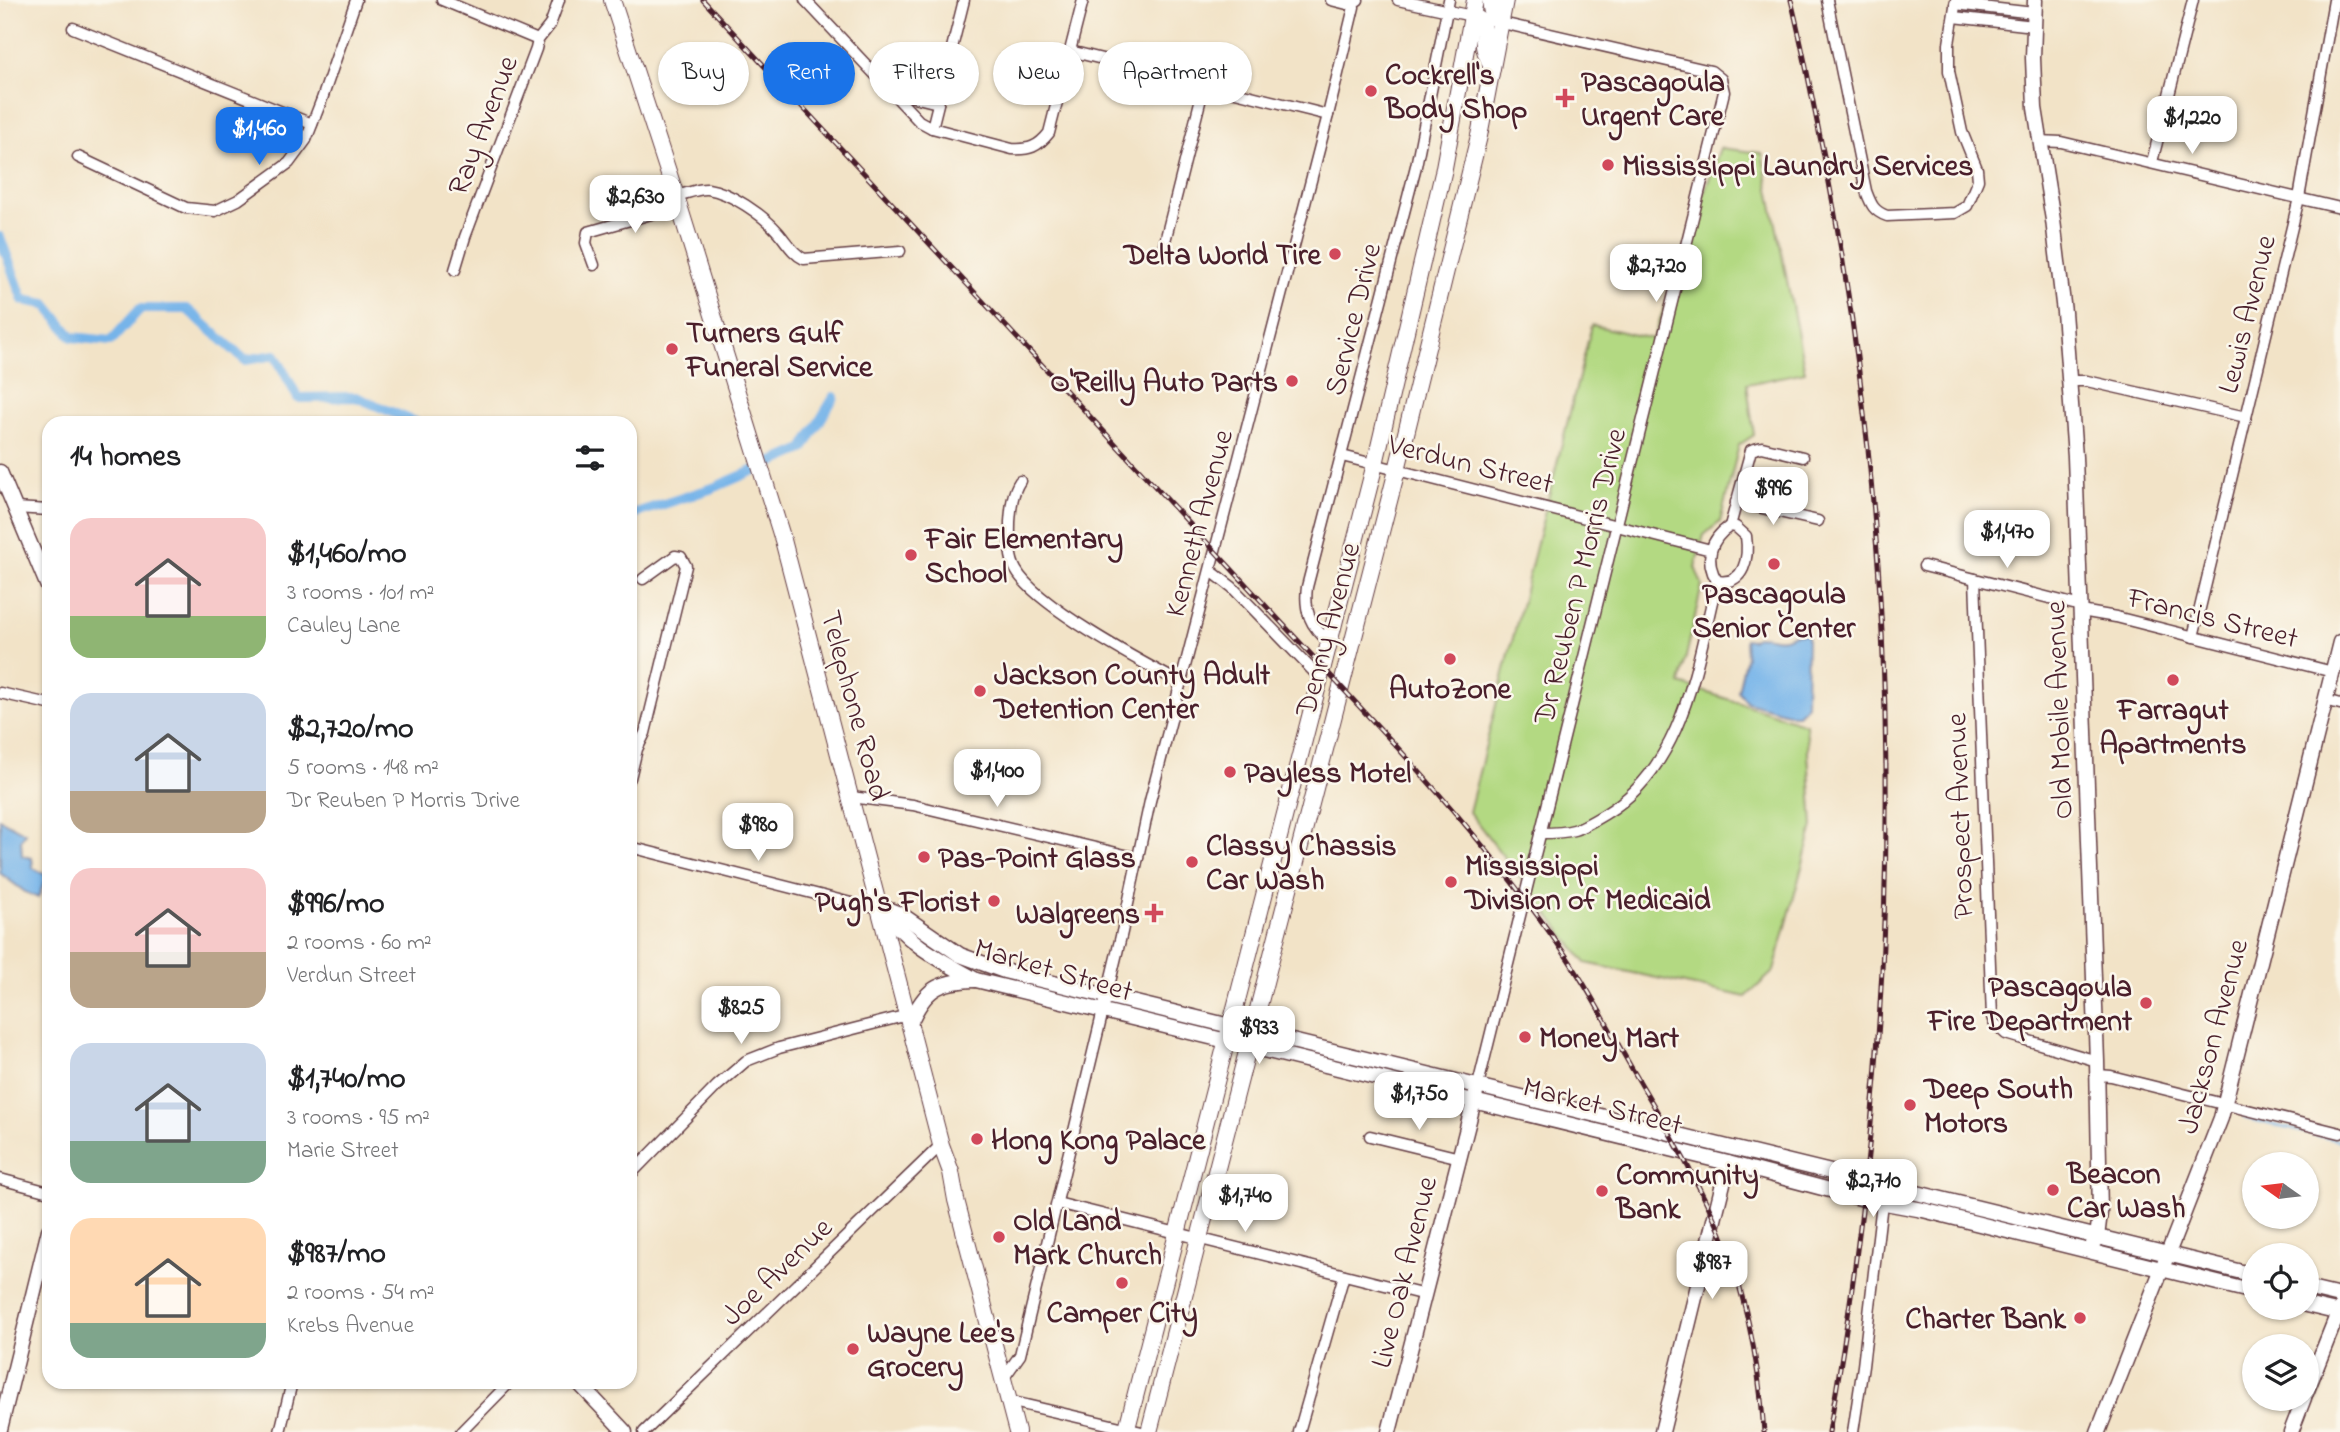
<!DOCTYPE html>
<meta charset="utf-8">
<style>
:root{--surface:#fff;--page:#f2f2f2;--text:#202124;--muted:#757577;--accent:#1a73e8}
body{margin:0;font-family:"Indie Flower",sans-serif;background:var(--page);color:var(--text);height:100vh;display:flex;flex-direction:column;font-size:26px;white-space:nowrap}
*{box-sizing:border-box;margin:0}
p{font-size:23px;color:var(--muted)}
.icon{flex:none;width:38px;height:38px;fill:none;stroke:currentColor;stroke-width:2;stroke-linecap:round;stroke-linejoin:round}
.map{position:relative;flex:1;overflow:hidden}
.details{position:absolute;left:42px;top:416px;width:595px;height:973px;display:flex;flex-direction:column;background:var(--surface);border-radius:21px;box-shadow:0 2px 5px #0004}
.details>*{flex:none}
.guide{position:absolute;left:658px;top:42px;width:665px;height:63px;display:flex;gap:14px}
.needle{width:46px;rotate:284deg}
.fabs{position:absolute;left:2242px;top:1152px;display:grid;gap:14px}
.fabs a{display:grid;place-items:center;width:77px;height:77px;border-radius:50%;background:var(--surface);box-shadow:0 2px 5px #0004;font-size:35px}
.price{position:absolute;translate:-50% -60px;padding:0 16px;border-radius:14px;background:#fff;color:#222;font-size:23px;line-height:46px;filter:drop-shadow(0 2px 4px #0008)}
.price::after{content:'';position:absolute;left:50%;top:42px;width:21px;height:16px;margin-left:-10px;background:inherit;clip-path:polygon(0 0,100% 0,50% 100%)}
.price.on{background:var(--accent);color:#fff}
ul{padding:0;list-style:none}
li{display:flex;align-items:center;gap:21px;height:175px;padding:0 28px}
li span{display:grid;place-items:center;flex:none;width:196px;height:140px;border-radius:21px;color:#555}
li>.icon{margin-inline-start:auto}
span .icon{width:84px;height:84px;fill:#fffc;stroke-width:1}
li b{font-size:30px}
h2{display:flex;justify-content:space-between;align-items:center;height:84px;padding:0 28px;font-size:30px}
.tag{padding:0 24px;border-radius:32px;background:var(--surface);box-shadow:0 2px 5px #0004;font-size:24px;line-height:63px}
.tag.on{background:var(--accent);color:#fff}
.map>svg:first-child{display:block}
.green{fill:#b3d982;stroke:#7e7c56;stroke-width:2}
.water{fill:#76b4e9;stroke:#606a8a;stroke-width:2}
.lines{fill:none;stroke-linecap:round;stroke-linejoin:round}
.stream{stroke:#76b4e9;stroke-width:2.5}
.canal{stroke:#76b4e9;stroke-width:10}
.street-casing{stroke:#633c42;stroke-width:13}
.secondary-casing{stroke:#633c42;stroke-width:17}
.primary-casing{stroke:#633c42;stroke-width:18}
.street{stroke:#fff;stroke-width:10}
.secondary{stroke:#fff;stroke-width:14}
.primary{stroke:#fff;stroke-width:16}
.rail-casing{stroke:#4a1f2b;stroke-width:5}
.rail{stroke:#fbf7ec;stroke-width:2.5;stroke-dasharray:8;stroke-linecap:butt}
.poi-dot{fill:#d1495b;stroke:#fbf7ec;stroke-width:2.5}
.labels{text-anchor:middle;stroke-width:5;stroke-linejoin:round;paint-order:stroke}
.poi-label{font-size:30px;font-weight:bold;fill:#4a1f2b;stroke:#fbf7ec;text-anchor:start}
.street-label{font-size:30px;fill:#4a1f2b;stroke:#fbf7ec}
</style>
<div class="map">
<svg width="2340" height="1432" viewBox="0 0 2340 1432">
<rect width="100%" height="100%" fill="#fbf7ec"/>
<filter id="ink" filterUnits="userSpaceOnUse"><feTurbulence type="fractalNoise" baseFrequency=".0143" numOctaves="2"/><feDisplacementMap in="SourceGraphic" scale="14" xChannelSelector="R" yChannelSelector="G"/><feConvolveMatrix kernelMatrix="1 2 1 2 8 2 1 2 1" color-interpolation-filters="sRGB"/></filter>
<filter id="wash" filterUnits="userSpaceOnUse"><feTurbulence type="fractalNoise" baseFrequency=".00686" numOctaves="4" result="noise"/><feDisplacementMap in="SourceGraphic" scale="28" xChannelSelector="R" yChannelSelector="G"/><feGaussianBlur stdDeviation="1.57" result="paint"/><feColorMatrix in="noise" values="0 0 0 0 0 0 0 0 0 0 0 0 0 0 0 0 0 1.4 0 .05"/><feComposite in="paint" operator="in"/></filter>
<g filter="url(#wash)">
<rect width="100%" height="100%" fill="#f2e3c7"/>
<!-- green -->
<polygon class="green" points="1720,148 1762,153 1805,372 1747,384 1754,435 1739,445 1720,522 1704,535 1695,567 1702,585 1680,684 1806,724 1813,826 1774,971 1746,997 1586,963 1469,812 1592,325 1653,339"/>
<!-- water -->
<g class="water">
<path d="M1795 634H1807L1806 706 1798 714H1791L1747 702 1738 691 1746 656 1745 639 1751 640C1762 631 1772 641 1784 638 1788 637 1791 635 1795 634Z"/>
<polygon points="0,819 25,833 21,840 22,856 32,858 33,868 47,876 38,898 25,892 0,873"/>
</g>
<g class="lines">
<!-- stream -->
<polyline class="stream" points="2244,1118 2340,1141"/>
<!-- canal -->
<g class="canal">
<polyline points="0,237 23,300 46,304 72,337 111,341 140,309 187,309 245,360 275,355 298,398 356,397 420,424"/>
<polyline points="630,515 713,488 803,449 834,397"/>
</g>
</g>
</g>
<g filter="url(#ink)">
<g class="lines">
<defs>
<g id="street">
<polyline points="442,0 538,40"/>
<path d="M805 0 919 121 932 128 1012 149C1029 150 1038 147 1049 133L1083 0"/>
<polyline points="1331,0 1347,4 1358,0"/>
<polyline points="1398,0 1472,16"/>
<path d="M1827 0 1866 191C1871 204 1873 211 1887 216L1955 213 1967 206 1978 180 1977 169 1962 132 1949 71V44L1956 0"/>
<polyline points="1955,4 2034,13"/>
<polyline points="1954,17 2034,26"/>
<polyline points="73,28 312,124"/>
<polyline points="1070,51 1328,115"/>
<polyline points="893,92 938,103"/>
<polyline points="932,128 964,0"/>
<polyline points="2039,141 2061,142 2340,208"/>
<polyline points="78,157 186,208 215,211 238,200 289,163 306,140 322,99 356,0"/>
<polyline points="2152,162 2193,0"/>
<path d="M676 196C686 194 698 188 708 189 730 192 763 215 778 232 786 241 792 253 804 259L900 251"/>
<polyline points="1162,253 1204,86"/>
<polyline points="594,265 586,243 588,232 679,206"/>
<polyline points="455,270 465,237 536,49 538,40 550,25 559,0"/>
<polyline points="2070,381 2087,381 2246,417"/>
<polyline points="1342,456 1711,550"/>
<path d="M1020 481C1012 493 1011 508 1010 522 1010 538 1008 556 1016 570 1035 605 1143 663 1181 683"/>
<polyline points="1736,502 1818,521"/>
<polyline points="15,508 49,510"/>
<path d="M1730 526 1736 527 1746 536C1749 557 1745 586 1717 581 1704 560 1710 539 1730 526Z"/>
<polyline points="1730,526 1751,450 1762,447 1803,457"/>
<polyline points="1924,566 2081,606"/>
<polyline points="1211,571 1232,587 1319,677"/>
<polyline points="1975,579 1992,1017 1994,1023 2006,1034 2097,1061"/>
<polyline points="2081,611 2116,617 2333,672"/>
<polyline points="2193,637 2299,198 2334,0"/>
<path d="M1329 641C1310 627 1304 610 1307 587L1416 166 1449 0"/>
<polyline points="0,693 49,704"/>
<polyline points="2325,700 2340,704"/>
<polyline points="630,778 637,749 645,733 686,566 681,557 675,556 643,579"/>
<polyline points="851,797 913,805 1138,858"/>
<path d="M1540 833C1573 833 1577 831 1605 814 1685 766 1696 664 1717 581"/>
<polyline points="630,847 855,904 881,907"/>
<polyline points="2098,1075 2111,1076 2340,1133"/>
<polyline points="1478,1085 1724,92 1721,79 1711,71 1502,23"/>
<polyline points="1370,1136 1460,1158"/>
<polyline points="630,1175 717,1086 746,1061 779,1048 908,1015"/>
<polyline points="0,1179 49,1192"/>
<polyline points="1057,1203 1425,1295"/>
<polyline points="1003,1379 1020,1355 1122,932 1150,801 1328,115 1354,7 1353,3"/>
<polyline points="1009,1401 1142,1432"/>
<polyline points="280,1432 292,1382"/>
<polyline points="461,1432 510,1382"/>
<polyline points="644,1432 941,1145"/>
<polyline points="1299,1432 1344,1275"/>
<polyline points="1853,1432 1863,1366 1882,1203"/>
</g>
<g id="secondary">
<polyline points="2035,0 2033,58 2035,108 2053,220 2064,312 2075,457 2097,1061 2100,1213 2097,1237 2093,1244"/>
<polyline points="0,472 49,589"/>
<path d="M881 907C908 944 937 958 976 980L1728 1163 1864 1199 1923 1210 2254 1292"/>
<polyline points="882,907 902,915 960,955 1004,971 2254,1275"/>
<path d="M910 1023C925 989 938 981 975 980"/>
<polyline points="2306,1288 2340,1296"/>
<polyline points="2306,1305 2340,1313"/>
<polyline points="578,1382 625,1432"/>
<polyline points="2306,1393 2340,1308"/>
<polyline points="0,1429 49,1230"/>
<polyline points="1389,1432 1476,1093"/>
<polyline points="1662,1432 1728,1163"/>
<polyline points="2098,1432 2221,1118 2340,642"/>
<polyline points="2291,1432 2304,1398"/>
</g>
<g id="primary">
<polyline points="612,0 676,196 783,540 941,1145 951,1172 956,1200 1017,1432"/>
<path d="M1491 0C1490 10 1493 18 1502 23"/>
<path d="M1472 16C1489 22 1483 32 1484 46 1485 53 1490 62 1492 69"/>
<polyline points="1126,1432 1375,464 1443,173 1475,0"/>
<polyline points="1149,1432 1397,470 1479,136 1505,0"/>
</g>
</defs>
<!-- street casing -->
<use href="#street" class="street-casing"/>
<!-- secondary casing -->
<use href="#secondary" class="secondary-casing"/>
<!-- primary casing -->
<use href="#primary" class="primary-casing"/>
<!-- street -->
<use href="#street" class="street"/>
<!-- secondary -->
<use href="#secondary" class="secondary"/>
<!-- primary -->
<use href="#primary" class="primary"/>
<defs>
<g id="rail">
<path d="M703 0 1397 747C1457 813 1514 880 1564 953 1589 989 1609 1029 1631 1067 1660 1116 1689 1165 1713 1216 1744 1281 1759 1361 1764 1432"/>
<path d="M1791 0C1804 52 1813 104 1824 156 1907 577 1905 1011 1829 1432"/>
</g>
</defs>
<!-- rail casing -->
<use href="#rail" class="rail-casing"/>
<!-- rail -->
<use href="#rail" class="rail"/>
</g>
</g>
<!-- markers -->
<g class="poi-dot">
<circle cx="1371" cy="91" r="7"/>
<path d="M1561.5 87.5h7v7h7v7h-7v7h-7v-7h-7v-7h7z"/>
<circle cx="1608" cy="165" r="7"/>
<circle cx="1335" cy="254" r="7"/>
<circle cx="672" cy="349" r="7"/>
<circle cx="1292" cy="381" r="7"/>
<circle cx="911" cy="555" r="7"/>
<circle cx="1774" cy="564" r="7"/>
<circle cx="1450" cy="659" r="7"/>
<circle cx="2173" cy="680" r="7"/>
<circle cx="980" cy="691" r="7"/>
<circle cx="1230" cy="772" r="7"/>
<circle cx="924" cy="857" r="7"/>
<circle cx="1192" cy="862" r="7"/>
<circle cx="1451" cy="882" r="7"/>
<circle cx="994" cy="901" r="7"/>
<path d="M1150.5 902.5h7v7h7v7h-7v7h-7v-7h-7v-7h7z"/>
<circle cx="2146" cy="1003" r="7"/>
<circle cx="1525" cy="1037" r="7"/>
<circle cx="1910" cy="1105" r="7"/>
<circle cx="977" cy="1139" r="7"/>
<circle cx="2053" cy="1190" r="7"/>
<circle cx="1602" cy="1191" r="7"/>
<circle cx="999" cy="1237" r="7"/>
<circle cx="1122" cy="1283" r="7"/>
<circle cx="2080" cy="1318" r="7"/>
<circle cx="853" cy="1349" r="7"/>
</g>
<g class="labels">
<!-- poi labels -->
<g class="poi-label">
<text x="1385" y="84">Cockrell's<tspan x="1385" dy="34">Body Shop</tspan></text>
<text x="1581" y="91">Pascagoula<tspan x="1581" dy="34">Urgent Care</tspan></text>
<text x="1622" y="175">Mississippi Laundry Services</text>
<text x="1321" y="264" text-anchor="end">Delta World Tire</text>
<text x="686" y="342">Turners Gulf<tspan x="686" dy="34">Funeral Service</tspan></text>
<text x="1278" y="391" text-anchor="end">O'Reilly Auto Parts</text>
<text x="925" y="548">Fair Elementary<tspan x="925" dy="34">School</tspan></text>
<text x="1774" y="603" text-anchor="middle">Pascagoula<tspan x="1774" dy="34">Senior Center</tspan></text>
<text x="994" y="684">Jackson County Adult<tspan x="994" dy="34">Detention Center</tspan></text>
<text x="1450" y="698" text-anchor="middle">AutoZone</text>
<text x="2173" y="719" text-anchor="middle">Farragut<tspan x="2173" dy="34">Apartments</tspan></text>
<text x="1244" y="782">Payless Motel</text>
<text x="1206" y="855">Classy Chassis<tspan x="1206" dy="34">Car Wash</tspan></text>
<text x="938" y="867">Pas-Point Glass</text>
<text x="1465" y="875">Mississippi<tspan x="1465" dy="34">Division of Medicaid</tspan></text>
<text x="980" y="911" text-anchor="end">Pugh's Florist</text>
<text x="1140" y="923" text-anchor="end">Walgreens</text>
<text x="2132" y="996" text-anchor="end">Pascagoula<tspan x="2132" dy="34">Fire Department</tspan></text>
<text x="1539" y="1047">Money Mart</text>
<text x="1924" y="1098">Deep South<tspan x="1924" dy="34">Motors</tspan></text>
<text x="991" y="1149">Hong Kong Palace</text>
<text x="2067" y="1183">Beacon<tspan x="2067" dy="34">Car Wash</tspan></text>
<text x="1616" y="1184">Community<tspan x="1616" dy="34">Bank</tspan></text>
<text x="1013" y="1230">Old Land<tspan x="1013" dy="34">Mark Church</tspan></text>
<text x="1122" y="1322" text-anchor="middle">Camper City</text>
<text x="2066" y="1328" text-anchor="end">Charter Bank</text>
<text x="867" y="1342">Wayne Lee's<tspan x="867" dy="34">Grocery</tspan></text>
</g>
<!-- street labels -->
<g class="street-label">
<text transform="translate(482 125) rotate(-69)" y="10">Ray Avenue</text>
<text transform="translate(2246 314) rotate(-76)" y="10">Lewis Avenue</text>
<text transform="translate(1352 319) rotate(-76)" y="10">Service Drive</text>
<text transform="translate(1471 463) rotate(14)" y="10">Verdun Street</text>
<text transform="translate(1198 523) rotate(-75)" y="10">Kenneth Avenue</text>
<text transform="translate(1579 576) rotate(-76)" y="10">Dr Reuben P Morris Drive</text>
<text transform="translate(2213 617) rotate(14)" y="10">Francis Street</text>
<text transform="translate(1327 629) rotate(-75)" y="10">Denny Avenue</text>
<text transform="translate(856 705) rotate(75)" y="10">Telephone Road</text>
<text transform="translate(2058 710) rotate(-92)" y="10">Old Mobile Avenue</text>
<text transform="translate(1959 816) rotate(-92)" y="10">Prospect Avenue</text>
<text transform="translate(1054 969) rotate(16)" y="10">Market Street</text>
<text transform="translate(2212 1036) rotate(-75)" y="10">Jackson Avenue</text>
<text transform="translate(1603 1105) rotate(14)" y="10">Market Street</text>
<text transform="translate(776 1271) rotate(-44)" y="10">Joe Avenue</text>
<text transform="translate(1403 1272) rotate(-76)" y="10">Live Oak Avenue</text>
</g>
</g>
</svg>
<div class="fabs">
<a><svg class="needle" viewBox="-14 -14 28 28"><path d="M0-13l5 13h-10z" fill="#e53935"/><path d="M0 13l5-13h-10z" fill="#757577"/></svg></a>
<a><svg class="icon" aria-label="locate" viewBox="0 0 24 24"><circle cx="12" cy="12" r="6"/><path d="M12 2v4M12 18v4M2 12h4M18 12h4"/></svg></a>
<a><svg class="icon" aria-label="layers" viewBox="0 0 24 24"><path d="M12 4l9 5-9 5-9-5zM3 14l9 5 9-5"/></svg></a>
</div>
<b class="price" style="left:2192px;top:156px">$1,220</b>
<b class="price on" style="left:259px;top:167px">$1,460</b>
<b class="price" style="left:635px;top:235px">$2,630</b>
<b class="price" style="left:1656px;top:304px">$2,720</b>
<b class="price" style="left:1773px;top:527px">$996</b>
<b class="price" style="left:2007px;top:570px">$1,470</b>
<b class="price" style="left:997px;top:809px">$1,400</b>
<b class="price" style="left:758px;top:863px">$980</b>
<b class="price" style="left:741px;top:1046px">$825</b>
<b class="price" style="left:1259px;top:1066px">$933</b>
<b class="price" style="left:1419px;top:1132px">$1,750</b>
<b class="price" style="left:1873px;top:1219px">$2,710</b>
<b class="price" style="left:1245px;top:1234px">$1,740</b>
<b class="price" style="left:1712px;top:1301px">$987</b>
<div class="guide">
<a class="tag">Buy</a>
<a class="tag on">Rent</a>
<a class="tag">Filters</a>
<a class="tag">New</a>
<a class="tag">Apartment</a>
</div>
<section class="details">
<h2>14 homes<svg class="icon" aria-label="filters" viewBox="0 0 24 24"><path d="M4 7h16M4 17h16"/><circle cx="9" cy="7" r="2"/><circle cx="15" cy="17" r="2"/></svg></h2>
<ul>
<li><span style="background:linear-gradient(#f6c9c9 70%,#8fb573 0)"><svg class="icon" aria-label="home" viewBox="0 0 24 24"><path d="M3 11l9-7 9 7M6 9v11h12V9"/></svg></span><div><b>$1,460/mo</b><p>3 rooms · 101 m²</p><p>Cauley Lane</p></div></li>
<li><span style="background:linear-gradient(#c9d6e8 70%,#b9a48a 0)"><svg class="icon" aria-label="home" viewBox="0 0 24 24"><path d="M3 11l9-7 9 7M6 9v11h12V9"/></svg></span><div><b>$2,720/mo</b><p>5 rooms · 148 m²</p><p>Dr Reuben P Morris Drive</p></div></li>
<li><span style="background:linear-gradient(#f6c9c9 60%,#b9a48a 0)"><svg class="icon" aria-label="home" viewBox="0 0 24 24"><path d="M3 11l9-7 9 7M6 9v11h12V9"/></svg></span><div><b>$996/mo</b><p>2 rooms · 60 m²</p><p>Verdun Street</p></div></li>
<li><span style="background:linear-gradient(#c9d6e8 70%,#7fa58c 0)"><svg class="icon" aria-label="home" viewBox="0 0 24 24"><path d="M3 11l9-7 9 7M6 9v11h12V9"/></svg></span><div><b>$1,740/mo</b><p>3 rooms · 95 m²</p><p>Marie Street</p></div></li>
<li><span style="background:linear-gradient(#ffd9b3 75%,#7fa58c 0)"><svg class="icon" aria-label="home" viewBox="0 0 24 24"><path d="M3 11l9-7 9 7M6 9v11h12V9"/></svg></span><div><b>$987/mo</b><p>2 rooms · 54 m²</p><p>Krebs Avenue</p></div></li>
</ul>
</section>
</div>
